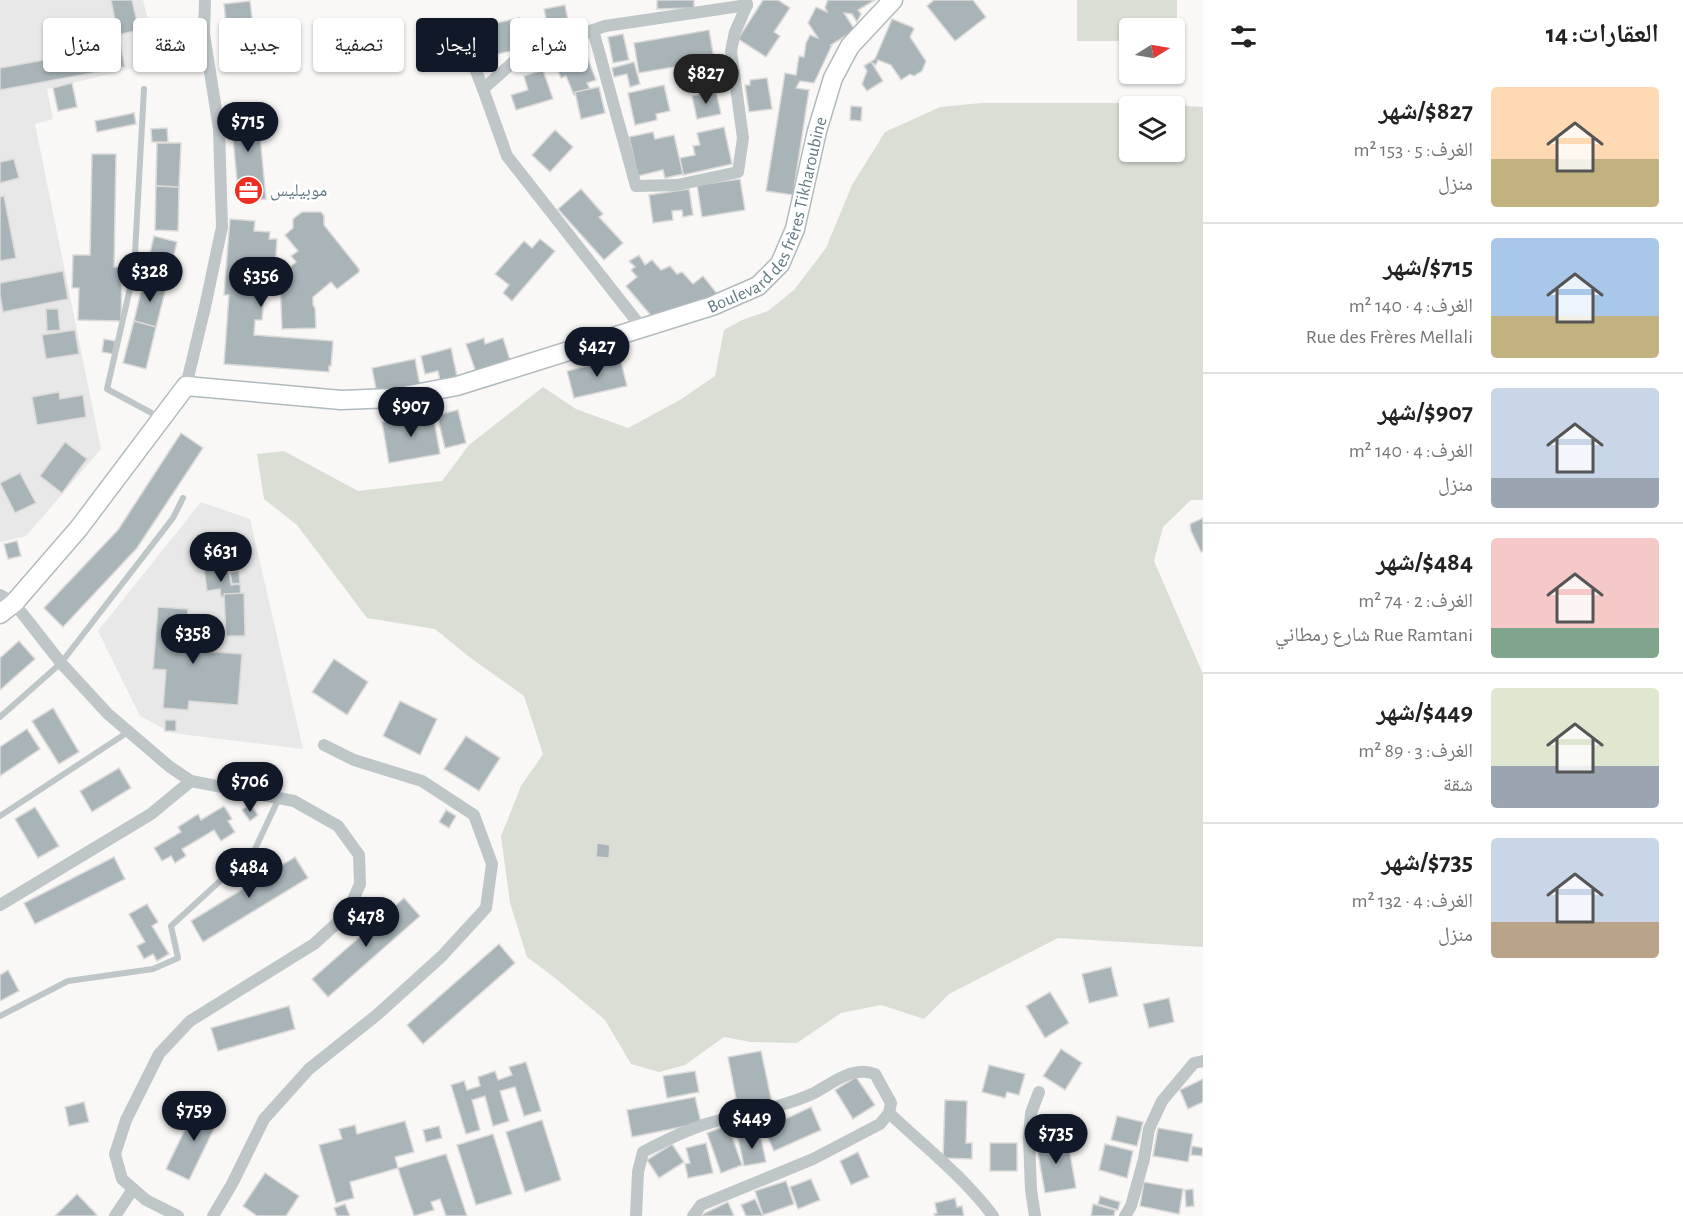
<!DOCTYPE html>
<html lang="ar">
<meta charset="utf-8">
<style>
:root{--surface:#fff;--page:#f2f2f2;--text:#222;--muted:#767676;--line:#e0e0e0;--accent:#111827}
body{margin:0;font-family:"Alegreya Sans","Noto Naskh Arabic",sans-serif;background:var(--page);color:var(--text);direction:rtl;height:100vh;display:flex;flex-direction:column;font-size:22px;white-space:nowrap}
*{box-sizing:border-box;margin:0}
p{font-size:20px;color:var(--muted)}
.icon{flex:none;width:33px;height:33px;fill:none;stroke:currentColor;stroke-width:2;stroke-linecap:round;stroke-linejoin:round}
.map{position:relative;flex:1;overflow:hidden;direction:ltr}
.sheet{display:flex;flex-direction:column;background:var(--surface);width:480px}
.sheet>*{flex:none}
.hud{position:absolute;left:18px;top:18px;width:570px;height:54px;direction:rtl;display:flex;gap:12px}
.needle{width:39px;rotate:79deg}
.buttons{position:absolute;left:1119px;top:18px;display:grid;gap:12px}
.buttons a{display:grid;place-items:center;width:66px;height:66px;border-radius:6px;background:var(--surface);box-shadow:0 2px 4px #0004;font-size:30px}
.price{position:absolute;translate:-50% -51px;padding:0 14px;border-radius:21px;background:var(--accent);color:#fff;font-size:20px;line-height:39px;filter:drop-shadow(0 2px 3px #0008)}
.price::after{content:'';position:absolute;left:50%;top:36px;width:18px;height:14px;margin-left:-9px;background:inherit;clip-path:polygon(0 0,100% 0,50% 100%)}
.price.current{background:#222;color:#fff}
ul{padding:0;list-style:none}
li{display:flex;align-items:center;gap:18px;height:150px;padding:0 24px}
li+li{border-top:2px solid var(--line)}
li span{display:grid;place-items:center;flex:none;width:168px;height:120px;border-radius:6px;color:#555}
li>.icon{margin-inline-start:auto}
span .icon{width:72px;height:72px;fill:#fffc;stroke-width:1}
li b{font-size:26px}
h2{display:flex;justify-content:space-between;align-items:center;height:72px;padding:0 24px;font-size:26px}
.chip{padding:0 21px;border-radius:6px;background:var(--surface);box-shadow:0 2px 4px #0004;font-size:21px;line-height:54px}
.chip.current{background:var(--accent);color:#fff}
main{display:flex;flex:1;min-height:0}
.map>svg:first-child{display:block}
.built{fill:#e7e8e7}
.green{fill:#daded5;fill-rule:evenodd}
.building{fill:#a8b4b8;stroke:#dbdad8;stroke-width:1.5}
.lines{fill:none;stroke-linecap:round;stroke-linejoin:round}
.secondary-casing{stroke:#b1babd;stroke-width:21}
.lane{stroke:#bfc6c8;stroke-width:6}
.street{stroke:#bfc6c8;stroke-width:12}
.secondary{stroke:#fff;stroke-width:18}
.labels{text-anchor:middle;stroke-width:6;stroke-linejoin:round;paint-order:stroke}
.poi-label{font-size:18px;fill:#627a83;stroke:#fff;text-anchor:start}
.street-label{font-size:18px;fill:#627a83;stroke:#fff}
</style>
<main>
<section class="sheet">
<h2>العقارات: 14<svg class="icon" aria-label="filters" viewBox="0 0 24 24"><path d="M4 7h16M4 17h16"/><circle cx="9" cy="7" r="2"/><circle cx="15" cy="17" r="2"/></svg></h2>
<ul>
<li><span style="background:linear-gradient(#ffd9b3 60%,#c2b280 0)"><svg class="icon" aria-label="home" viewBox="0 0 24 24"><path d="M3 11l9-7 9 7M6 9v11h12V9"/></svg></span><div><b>$827/شهر</b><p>الغرف: 5 · 153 m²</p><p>منزل</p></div></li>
<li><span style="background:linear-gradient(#a9c7e8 65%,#c2b280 0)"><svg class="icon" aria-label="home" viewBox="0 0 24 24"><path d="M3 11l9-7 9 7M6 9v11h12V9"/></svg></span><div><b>$715/شهر</b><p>الغرف: 4 · 140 m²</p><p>Rue des Frères Mellali</p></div></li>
<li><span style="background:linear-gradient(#c9d6e8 75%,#9aa5b1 0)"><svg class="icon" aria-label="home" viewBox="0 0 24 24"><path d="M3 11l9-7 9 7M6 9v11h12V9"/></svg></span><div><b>$907/شهر</b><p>الغرف: 4 · 140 m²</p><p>منزل</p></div></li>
<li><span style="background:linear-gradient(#f6c9c9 75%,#7fa58c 0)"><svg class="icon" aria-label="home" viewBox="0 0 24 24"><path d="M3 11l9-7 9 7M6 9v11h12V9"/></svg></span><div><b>$484/شهر</b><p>الغرف: 2 · 74 m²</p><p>Rue Ramtani شارع رمطاني</p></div></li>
<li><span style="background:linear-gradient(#dfe7d0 65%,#9aa5b1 0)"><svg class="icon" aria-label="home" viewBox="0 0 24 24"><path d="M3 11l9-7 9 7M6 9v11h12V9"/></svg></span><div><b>$449/شهر</b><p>الغرف: 3 · 89 m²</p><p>شقة</p></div></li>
<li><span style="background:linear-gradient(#c9d6e8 70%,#b9a48a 0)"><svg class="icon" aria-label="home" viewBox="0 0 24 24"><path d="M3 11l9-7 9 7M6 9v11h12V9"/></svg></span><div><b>$735/شهر</b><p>الغرف: 4 · 132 m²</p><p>منزل</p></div></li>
</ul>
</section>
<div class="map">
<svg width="1203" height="1216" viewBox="0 0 1203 1216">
<rect width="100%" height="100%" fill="#f9f8f6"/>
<!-- built -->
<g class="built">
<polygon points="0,0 143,0 159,62 47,89 53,119 35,124 101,449 26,536 0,542"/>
<polygon points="201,502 250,519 303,749 172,733 140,716 98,631"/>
</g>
<!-- green -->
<g class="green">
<polygon points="1077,0 1177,0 1177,40 1175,40 1174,28 1130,28 1129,41 1077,41"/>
<path d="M981 103H1135L1203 107V500H1191L1163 527 1154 561 1203 674V947L1058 938 949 994 924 1019 881 1005 841 1013 797 1043 751 1042 724 1037 685 1065 659 1072 631 1064 605 1020 555 978 527 957 510 903 501 836 521 786 543 754 524 696 468 656 435 629 367 618 297 525 264 499 257 454 284 451 358 491 442 481 469 445 543 387 576 409 628 428 680 400 715 376 724 330 742 320 768 311 794 290 826 248 852 185 885 132 940 107ZM1130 106H1174V152H1130Z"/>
</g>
<!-- building -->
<g class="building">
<polygon points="111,0 132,0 139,30 118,35"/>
<polygon points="657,0 694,0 694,8 657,9"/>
<polygon points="763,0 778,0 790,8 774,32 780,36 766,57 738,39"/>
<polygon points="828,0 875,0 858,10 861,14 857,22 852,14 844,13 855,30 831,45 832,45 814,83 800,81 796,88 809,90 793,195 766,191 785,73 796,75 799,56 804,57 806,43 810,35 818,38 808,23 816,7 827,12 825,7"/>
<polygon points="934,0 973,0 986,17 955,41 927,6"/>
<polygon points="250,1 256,51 229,54 224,4"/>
<polygon points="565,5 569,26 564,28 566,37 551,41 544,9"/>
<polygon points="519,18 526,48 497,54 491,24"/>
<polygon points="892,19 912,27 914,29 910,37 926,61 922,71 914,76 910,74 901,80 891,65 878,60 876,65 872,63 883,81 867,91 862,84 867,71 864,66 875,59"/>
<polygon points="709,30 719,87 696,91 691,64 639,73 634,43"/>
<polygon points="623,34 629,60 613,63 608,37"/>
<polygon points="121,46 125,67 0,90 0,68"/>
<polygon points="586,54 596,80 587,83 590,89 574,95 566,76 561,78 556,66"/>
<polygon points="634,62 640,84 630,87 627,74 614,77 612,68"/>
<polygon points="543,70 553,99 516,110 511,95 528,90 524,76"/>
<polygon points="767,78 772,109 749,112 745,85 750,85 750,80"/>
<polygon points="72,83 77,107 58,111 53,88"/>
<polygon points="664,85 670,111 656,114 657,120 635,125 628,93"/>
<polygon points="599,87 605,113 581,119 575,92"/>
<polygon points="716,91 721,114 697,119 692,96"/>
<polygon points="257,105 266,199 239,201 230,107"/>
<polygon points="851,106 862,107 861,121 850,120"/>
<polygon points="134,113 136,124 97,132 95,121"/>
<polygon points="724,127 732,164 683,175 680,158 695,155 693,146 700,145 697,133"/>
<polygon points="167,128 168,142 152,142 151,129"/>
<polygon points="555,130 573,147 550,172 532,155"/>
<polygon points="653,132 655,139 674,135 683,174 665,178 663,170 638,176 629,137"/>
<polygon points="157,143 181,143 179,187 156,186"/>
<polygon points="92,154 116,154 114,267 122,267 121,321 78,320 79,288 72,288 73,255 90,255"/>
<polygon points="14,159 19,178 0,183 0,162"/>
<polygon points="740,179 745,210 702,217 697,185"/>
<polygon points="156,186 179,187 178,231 155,230"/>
<polygon points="581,189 603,214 599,217 623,243 604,260 558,209"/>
<polygon points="689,189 693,215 683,217 682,210 672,211 673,220 653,223 649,195"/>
<polygon points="4,196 16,258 0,261 0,197"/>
<polygon points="302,212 321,212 324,216 324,225 359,269 359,272 337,289 331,282 313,297 313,305 315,308 316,328 282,329 280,277 284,282 284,272 296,262 291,256 298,251 285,235 293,228 293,219"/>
<polygon points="230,219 255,221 254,231 270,232 269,239 277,239 274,285 265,284 262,320 255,320 254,335 333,341 331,366 329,366 329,372 224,364 229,295 224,295"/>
<polygon points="154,236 177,242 167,284 144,279"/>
<polygon points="540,239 555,251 512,301 503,293 509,285 495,274 524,241 532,248"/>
<polygon points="639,255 645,265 652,260 661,270 670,266 677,274 682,272 693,284 703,276 718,295 654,319 626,286 637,277 631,270 635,267 629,261"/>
<polygon points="63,271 68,299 3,312 0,295 0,283"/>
<polygon points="144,279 167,284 156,327 134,321"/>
<polygon points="46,309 58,309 60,330 47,331"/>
<polygon points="134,321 156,327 146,369 123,363"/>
<polygon points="75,330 79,354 46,359 42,335"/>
<polygon points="484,338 485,344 503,338 511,363 477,375 466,344"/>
<polygon points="104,339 115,341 113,354 102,352"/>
<polygon points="451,348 457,376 440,381 438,371 425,374 421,356"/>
<polygon points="620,358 627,386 574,398 567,371"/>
<polygon points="415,359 420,386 377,394 372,368"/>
<polygon points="59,392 60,399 83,395 86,417 37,425 32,397"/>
<polygon points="458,410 466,443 445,448 437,415"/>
<polygon points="433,414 440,454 389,463 382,422"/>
<polygon points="181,433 203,448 137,548 63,627 44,608 118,530"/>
<polygon points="65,442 87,459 62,493 40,476"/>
<polygon points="20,473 36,503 15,513 0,483"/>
<polygon points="1203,518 1203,551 1201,552 1191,531 1190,524"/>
<polygon points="17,541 21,556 8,559 4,544"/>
<polygon points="216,566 217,574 229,572 231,585 240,584 241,595 221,597 220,589 207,591 204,568"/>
<polygon points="239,571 240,583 232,584 230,572"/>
<polygon points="244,593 245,636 226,636 224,594"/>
<polygon points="158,607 188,609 186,636 203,637 202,651 242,654 238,705 189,701 188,710 163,708 166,670 153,669"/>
<polygon points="19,641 35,659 0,690 0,658"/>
<polygon points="334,659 368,682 347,715 312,692"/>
<polygon points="400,701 437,719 420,755 383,736"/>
<polygon points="53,708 79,752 59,764 32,721"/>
<rect x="165" y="720" width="11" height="11"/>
<polygon points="27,729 40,749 0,776 0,747"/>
<polygon points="466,736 500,758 479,791 444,769"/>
<polygon points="119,768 131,788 92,812 80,791"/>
<polygon points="250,804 258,815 250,821 242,810"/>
<polygon points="224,806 232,819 228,821 235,832 221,841 214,830 182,849 186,856 175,863 171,856 162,861 154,848 181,832 178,827 198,814 201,820"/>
<polygon points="35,807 59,846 38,858 15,819"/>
<polygon points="446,810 456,816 449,828 439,822"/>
<polygon points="597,843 610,845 609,858 596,857"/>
<polygon points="114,857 125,879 35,924 24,903"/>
<polygon points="295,857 308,878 203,942 191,921"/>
<polygon points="404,898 420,916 328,997 312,979"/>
<polygon points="147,904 158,922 152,926 169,954 157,961 153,954 144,959 137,946 145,942 129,914"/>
<polygon points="499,944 515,963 423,1044 407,1025"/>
<polygon points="1111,967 1118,996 1089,1003 1082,974"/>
<polygon points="8,970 19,991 0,1001 0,975"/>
<polygon points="1050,992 1069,1023 1045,1038 1026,1006"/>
<polygon points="1169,998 1174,1022 1149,1028 1143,1004"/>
<polygon points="289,1006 295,1029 218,1051 211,1028"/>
<polygon points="1061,1049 1082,1063 1065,1090 1043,1076"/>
<polygon points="761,1051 772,1103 738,1109 728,1057"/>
<polygon points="526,1062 541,1111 524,1116 515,1087 500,1091 509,1121 493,1126 485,1096 472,1100 480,1130 466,1134 451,1085 464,1081 467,1090 480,1086 478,1077 495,1071 498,1080 512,1075 509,1067"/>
<polygon points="989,1065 1025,1074 1019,1095 1007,1092 1005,1098 982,1092"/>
<polygon points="695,1071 699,1092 667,1098 663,1076"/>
<polygon points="856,1077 875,1105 853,1119 835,1090"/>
<polygon points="1203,1079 1203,1102 1188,1109 1180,1090"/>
<polygon points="695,1097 701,1123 632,1137 627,1110"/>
<polygon points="945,1100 967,1101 966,1143 972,1143 972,1159 943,1158"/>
<polygon points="84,1102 89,1122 69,1126 65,1107"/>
<polygon points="198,1103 221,1114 189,1180 166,1169"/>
<polygon points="811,1107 821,1130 774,1151 764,1129"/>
<polygon points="1117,1116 1143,1122 1137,1146 1111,1140"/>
<polygon points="542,1120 561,1180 525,1192 506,1132"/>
<polygon points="405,1121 414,1152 395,1157 398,1168 350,1182 354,1198 336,1203 319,1145 342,1139 339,1129 355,1125 357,1134"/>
<polygon points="728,1125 742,1165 721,1173 707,1133"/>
<polygon points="439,1126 442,1138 426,1142 423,1130"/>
<polygon points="1158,1128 1193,1134 1188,1162 1153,1156"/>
<polygon points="493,1134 512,1194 476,1205 457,1145"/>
<polygon points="760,1134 766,1162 744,1166 738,1138"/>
<polygon points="1067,1137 1076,1188 1045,1193 1036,1142"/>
<polygon points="706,1143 713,1173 688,1178 685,1164 690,1163 686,1148"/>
<rect x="990" y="1143" width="27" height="28"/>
<polygon points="672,1144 684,1162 659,1178 647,1160"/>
<polygon points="1105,1144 1133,1151 1127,1178 1099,1170"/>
<polygon points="1192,1146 1203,1148 1202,1156 1191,1155"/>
<polygon points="858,1152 869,1177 851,1185 840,1161"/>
<polygon points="446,1154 467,1216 446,1216 440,1199 431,1202 434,1210 414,1216 398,1168"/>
<polygon points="265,1173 299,1196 286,1216 257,1216 243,1206"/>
<polygon points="811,1179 820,1200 798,1209 790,1187"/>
<polygon points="786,1181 794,1204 763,1215 755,1191"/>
<polygon points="1144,1182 1183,1189 1179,1214 1140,1206"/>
<polygon points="1193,1189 1194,1206 1186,1207 1185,1190"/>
<polygon points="77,1194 97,1215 95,1216 55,1216"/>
<polygon points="1100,1196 1120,1202 1118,1210 1098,1204"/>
<polygon points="955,1198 957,1207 962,1206 964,1216 935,1216 934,1214 937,1213 935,1203"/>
<polygon points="755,1199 763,1216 746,1216 741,1205"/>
<polygon points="728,1202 734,1216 701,1216 701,1215"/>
<polygon points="345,1204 350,1216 337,1216 334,1208"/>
<polygon points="1093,1204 1115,1210 1114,1216 1091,1216"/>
</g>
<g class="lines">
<defs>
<g id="secondary">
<path id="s1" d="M0 614 14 603 79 528 186 386 341 400 393 398 457 386 712 306 758 286 780 264 795 229 817 131 833 78 850 46 893 0"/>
</g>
</defs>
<!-- secondary casing -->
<use href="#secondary" class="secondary-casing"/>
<!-- lane -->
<g class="lane">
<polyline points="144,89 134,271 107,389 161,418"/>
<polyline points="0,717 61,663 173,518 183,498"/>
<polyline points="0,816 128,732"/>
<polyline points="0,1016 68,981 153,969 178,958 171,926 255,849 279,798"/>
</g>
<!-- street -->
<g class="street">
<polyline points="459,27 483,89"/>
<polyline points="593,30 636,186 677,185 738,172 743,138 731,51 735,32 747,5"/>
<polyline points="642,328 507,156 483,89 520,56 605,26 747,5 746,0"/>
<polyline points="186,386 205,307 222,227 219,129 204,34 205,0"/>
<polyline points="0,595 14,603 61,663 108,714 170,767 191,781 294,801 338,826 359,855 360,884 347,914 314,944 190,1021 159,1054 126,1120 115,1154 122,1179 146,1200 178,1216"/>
<polyline points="0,905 151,814 191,781"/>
<path d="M889 1113C924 1146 964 1177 993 1216"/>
<polyline points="115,1216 133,1189"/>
<polyline points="213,1216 232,1184 264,1119 309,1069 378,1014 442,956 486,908 492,864 474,815 422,781 354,760 324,745"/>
<path d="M636 1216 638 1172 643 1152C664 1141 684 1131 706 1124 741 1113 778 1109 812 1094 832 1084 852 1065 875 1074L891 1103 889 1113 880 1124 813 1159 701 1205 693 1216"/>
<polyline points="1035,1216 1031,1190 1029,1138 1031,1113 1039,1092"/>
<polyline points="1125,1216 1131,1206 1144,1159 1149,1129 1162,1101 1194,1063 1203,1061"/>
</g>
<!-- secondary -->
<use href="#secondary" class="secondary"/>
</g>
<!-- icons -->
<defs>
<symbol id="office-disc" viewBox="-11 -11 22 22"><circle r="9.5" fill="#ef2d20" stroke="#fff"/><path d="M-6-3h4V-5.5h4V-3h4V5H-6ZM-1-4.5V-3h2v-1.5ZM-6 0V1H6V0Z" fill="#fff"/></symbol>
</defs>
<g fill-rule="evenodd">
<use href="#office-disc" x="232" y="174" width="33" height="33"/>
</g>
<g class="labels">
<!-- poi labels -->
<g class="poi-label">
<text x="270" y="196">موبيليس</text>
</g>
<!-- street labels -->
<g class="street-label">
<text dy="6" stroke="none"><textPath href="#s1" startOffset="950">Boulevard des frères Tikharoubine</textPath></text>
</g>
</g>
</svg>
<div class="buttons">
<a><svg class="needle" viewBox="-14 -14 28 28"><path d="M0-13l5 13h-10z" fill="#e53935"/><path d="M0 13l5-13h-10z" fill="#767676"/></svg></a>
<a><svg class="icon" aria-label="layers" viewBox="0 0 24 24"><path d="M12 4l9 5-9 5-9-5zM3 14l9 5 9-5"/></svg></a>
</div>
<b class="price current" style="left:706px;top:105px">$827</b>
<b class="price" style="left:248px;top:153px">$715</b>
<b class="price" style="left:150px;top:303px">$328</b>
<b class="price" style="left:261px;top:308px">$356</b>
<b class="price" style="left:597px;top:378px">$427</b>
<b class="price" style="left:411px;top:438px">$907</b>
<b class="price" style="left:221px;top:583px">$631</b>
<b class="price" style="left:193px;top:665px">$358</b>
<b class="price" style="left:250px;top:813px">$706</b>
<b class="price" style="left:249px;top:899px">$484</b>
<b class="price" style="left:366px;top:948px">$478</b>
<b class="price" style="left:194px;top:1142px">$759</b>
<b class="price" style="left:752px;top:1150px">$449</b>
<b class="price" style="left:1056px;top:1165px">$735</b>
<div class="hud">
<a class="chip">شراء</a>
<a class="chip current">إيجار</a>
<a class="chip">تصفية</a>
<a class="chip">جديد</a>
<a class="chip">شقة</a>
<a class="chip">منزل</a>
</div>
</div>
</main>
